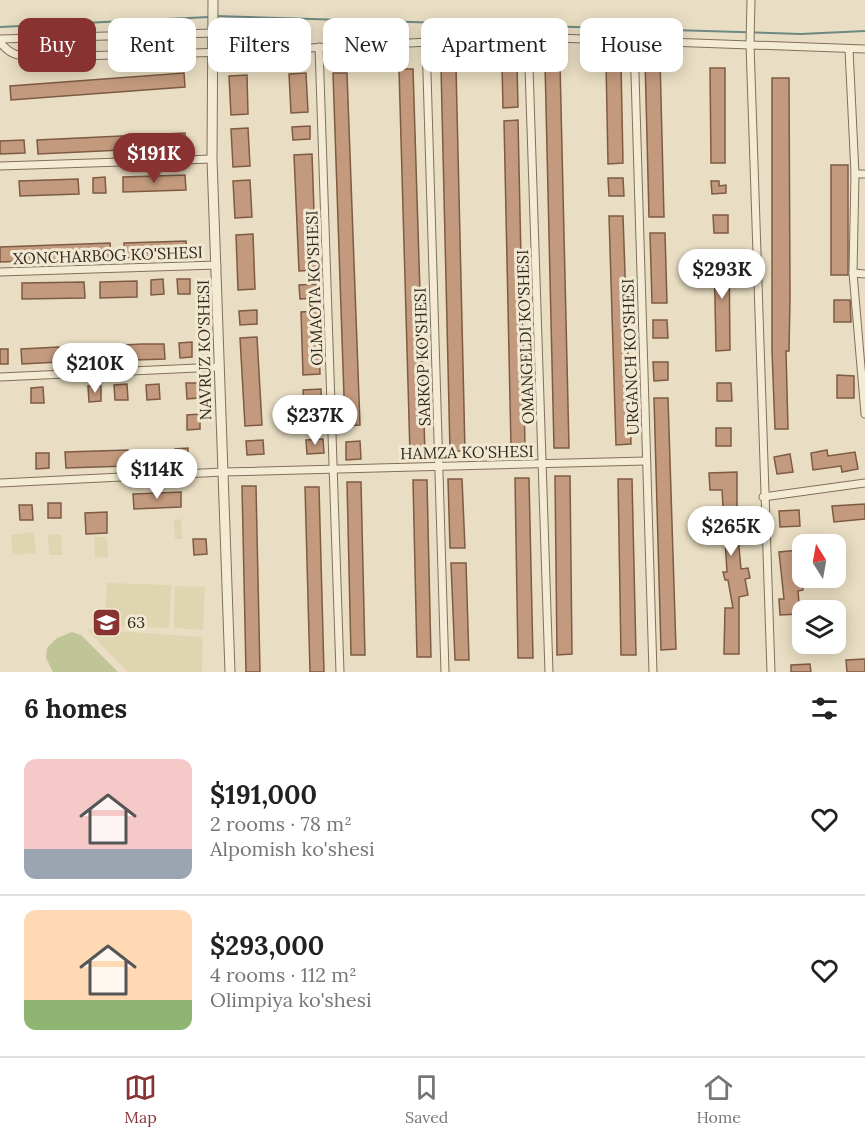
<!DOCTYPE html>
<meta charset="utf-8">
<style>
:root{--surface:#fff;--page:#f6f6f6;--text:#222;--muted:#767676;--line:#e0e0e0;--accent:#893232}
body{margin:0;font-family:Lora,serif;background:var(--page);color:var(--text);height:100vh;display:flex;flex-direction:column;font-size:22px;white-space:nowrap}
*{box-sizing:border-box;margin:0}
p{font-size:20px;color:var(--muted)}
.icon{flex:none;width:33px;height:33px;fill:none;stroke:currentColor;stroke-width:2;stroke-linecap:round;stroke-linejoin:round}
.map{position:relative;height:672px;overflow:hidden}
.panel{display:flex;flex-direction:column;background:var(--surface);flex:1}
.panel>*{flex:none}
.top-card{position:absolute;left:18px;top:18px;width:830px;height:54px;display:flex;gap:12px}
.needle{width:39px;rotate:349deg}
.tools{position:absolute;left:792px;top:534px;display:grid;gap:12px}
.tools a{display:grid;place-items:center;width:54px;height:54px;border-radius:12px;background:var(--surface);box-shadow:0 3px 15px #0003;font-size:30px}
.price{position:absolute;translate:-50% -51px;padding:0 14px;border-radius:21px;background:#fff;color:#222;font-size:20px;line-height:39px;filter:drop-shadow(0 2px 3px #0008)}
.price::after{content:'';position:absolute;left:50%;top:36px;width:18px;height:14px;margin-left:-9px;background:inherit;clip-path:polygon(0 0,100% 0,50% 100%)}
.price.on{background:var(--accent);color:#fff}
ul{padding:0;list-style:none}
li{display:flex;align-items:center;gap:18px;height:150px;padding:0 24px}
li+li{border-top:2px solid var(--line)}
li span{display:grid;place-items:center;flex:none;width:168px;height:120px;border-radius:12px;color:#555}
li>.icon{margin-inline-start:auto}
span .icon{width:72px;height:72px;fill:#fffc;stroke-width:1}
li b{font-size:26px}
h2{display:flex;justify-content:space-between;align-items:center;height:72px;padding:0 24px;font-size:26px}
.tag{padding:0 21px;border-radius:12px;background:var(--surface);box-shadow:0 3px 15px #0003;font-size:21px;line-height:54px}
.tag.on{background:var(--accent);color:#fff}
.tab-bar{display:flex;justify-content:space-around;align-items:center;height:84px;border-top:2px solid var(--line);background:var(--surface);font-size:16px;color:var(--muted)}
.tab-bar a{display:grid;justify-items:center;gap:3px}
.tab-bar .on{color:var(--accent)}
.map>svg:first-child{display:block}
.farmland{fill:#ddd6b1}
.green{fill:#c0c598}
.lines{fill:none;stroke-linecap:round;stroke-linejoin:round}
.stream{stroke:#6d8982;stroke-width:2}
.building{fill:#c39a7d;stroke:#7d5b44;stroke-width:1.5}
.minor-casing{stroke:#81705c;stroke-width:9}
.tertiary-casing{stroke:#81705c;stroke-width:11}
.minor{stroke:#f4ebd5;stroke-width:7}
.tertiary{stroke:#f4ebd5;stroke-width:9}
.labels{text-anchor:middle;stroke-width:6;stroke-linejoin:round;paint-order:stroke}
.street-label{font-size:16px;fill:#32281e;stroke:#f1e8d2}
.poi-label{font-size:16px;fill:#32281e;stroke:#f1e8d2;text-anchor:start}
</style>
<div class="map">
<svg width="865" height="672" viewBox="0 0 865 672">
<rect width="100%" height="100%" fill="#e9dec3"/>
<!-- farmland -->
<g class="farmland">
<polygon points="181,519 182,539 175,539 174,520"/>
<polygon points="34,532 36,553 13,555 11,535"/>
<polygon points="61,534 62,555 49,555 48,535"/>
<polygon points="94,537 107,537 108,557 95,558"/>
<polygon points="107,583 171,585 169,628 105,625"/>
<polygon points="175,586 205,587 203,630 174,628"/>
<polygon points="86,629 203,637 202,672 128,672"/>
</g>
<!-- green -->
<polygon class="green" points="72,632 81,635 118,672 53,672 46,658 47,648 57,638"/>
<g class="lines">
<!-- stream -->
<g class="stream">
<polyline points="214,16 801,34 865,31"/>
<polyline points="0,27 209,17"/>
</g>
</g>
<!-- building -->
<g class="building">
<polygon points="645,59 660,59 664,217 649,217"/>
<polygon points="606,63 621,63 623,163 608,164"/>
<polygon points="545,64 560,64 569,448 554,448"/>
<polygon points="502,65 517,65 518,107 503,108"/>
<polygon points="441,67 456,67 465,451 450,451"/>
<polygon points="710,68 725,68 725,163 711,163"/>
<polygon points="399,69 413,69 425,453 410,454"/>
<polygon points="184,73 185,87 11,100 10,86"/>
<polygon points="306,73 308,112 291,113 289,74"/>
<polygon points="333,73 347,73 360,425 345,426"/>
<polygon points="247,75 248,114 231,115 229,76"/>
<polygon points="772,78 789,78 790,298 789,351 786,351 788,429 775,429 772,351"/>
<polygon points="518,120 525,446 511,447 504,121"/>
<polygon points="310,126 310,139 293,140 292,127"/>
<polygon points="248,128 250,166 233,167 231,129"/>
<polygon points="185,133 186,147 38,154 37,140"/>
<polygon points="24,140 25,153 0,154 0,141"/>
<polygon points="312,154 316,270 299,271 294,155"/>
<rect x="831" y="165" width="17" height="110"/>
<polygon points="185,175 186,190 123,192 123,177"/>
<polygon points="105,177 106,193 93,193 93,178"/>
<polygon points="608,178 623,178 624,196 609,196"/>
<polygon points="78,179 79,194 20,196 19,181"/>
<polygon points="250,180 252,217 235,218 233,181"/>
<polygon points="711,181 719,181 719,186 726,185 726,193 712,194"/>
<polygon points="713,215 728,215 728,233 714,233"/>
<polygon points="609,216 623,216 631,444 616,445"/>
<polygon points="650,233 665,233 667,303 652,303"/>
<polygon points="253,234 255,289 238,290 236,235"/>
<polygon points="186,241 187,256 125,258 124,243"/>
<polygon points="110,243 111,258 0,262 0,247"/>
<polygon points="714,250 729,250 730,350 716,351"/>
<polygon points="163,279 164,294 151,295 151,280"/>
<polygon points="177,279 190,279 190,294 178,294"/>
<polygon points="137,281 137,297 100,298 100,282"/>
<polygon points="84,282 85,298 22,299 22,283"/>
<polygon points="316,284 317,298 300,299 299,285"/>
<polygon points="834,300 850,300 851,322 834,322"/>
<polygon points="257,310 257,324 240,325 239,311"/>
<polygon points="318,311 320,374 303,375 301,312"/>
<polygon points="653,320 667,320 668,338 653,338"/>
<polygon points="257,337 262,425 245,426 240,338"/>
<polygon points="192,342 192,357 180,358 179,343"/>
<polygon points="142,344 164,344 165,359 104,361 104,346"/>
<polygon points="84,346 85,362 72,362 72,347"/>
<polygon points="59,347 59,362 22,364 21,349"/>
<rect x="0" y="349" width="8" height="15"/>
<polygon points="653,362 668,362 668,380 654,381"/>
<polygon points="837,375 854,376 854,398 837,398"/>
<polygon points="186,383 199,383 199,398 187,399"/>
<polygon points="717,383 731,383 732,401 717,401"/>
<polygon points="127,384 128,400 115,400 114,385"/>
<polygon points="159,384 160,399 147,400 146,385"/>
<polygon points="88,386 101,386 101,401 89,402"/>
<polygon points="43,387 44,403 31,403 31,388"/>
<polygon points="321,389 322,425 305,426 303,390"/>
<polygon points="654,398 668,398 676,649 661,650"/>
<polygon points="200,414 200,429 187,430 187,415"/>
<rect x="716" y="428" width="15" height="18"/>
<polygon points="323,439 324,453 307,454 306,440"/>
<polygon points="263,440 264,454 247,455 246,441"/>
<polygon points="360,441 361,459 346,460 346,442"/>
<polygon points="188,448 188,464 176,464 175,449"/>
<polygon points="128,450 128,466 66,468 65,452"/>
<polygon points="142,450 155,450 155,465 143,465"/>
<polygon points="827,450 828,456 855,452 858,469 842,472 841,466 813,470 811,453"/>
<polygon points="36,453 49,453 49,468 36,469"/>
<polygon points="790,454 793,472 777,474 774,457"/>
<polygon points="737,472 737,527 741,569 748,568 750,578 745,579 748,595 739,597 739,654 724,654 725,608 733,608 728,580 725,580 723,572 727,572 722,490 710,490 709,473"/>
<polygon points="555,476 570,476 572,654 557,655"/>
<polygon points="515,478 529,478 533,658 518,658"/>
<polygon points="448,479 462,479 465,548 450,548"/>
<polygon points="618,479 632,479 636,655 621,655"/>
<polygon points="413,480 427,480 431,657 417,657"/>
<polygon points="347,482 361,482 365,655 351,655"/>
<polygon points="242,486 256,486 260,672 246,672"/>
<polygon points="305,487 319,487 324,672 310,672"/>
<polygon points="181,492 181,507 134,509 133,494"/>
<rect x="48" y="503" width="13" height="15"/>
<polygon points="865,504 865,519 834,522 832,506"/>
<polygon points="19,505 32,505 33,520 20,520"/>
<polygon points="799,510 800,526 780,527 779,511"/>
<polygon points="107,512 107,533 86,534 85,513"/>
<polygon points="193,539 206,539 207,554 194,555"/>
<polygon points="799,550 803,590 798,591 800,614 780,615 779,599 784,599 779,552"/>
<polygon points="451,563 466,563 469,660 455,660"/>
<polygon points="865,659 865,672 847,672 846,660"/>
<polygon points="810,664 811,672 791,672 791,665"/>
</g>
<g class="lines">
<defs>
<g id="minor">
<polyline points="751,0 750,44 771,672"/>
<polyline points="528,37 549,672"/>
<polyline points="0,39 214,33"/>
<polyline points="426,40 445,672"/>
<polyline points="634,41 653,672"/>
<path d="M0 42C11 56 19 56 37 57L230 52 528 37 865 49"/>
<polyline points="319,47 340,672"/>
<polyline points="849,49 855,174 853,273 865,414"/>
<polyline points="0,166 212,159"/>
<polyline points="855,174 865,174"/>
<polyline points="0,272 217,265"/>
<polyline points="853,273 865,274"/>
<polyline points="0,377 219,367"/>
<polyline points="0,483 223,472 646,461"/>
<polyline points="763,497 865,483"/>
</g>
<polyline id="tertiary" points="213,0 212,159 230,672"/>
</defs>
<!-- minor casing -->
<use href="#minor" class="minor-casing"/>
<!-- tertiary casing -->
<use href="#tertiary" class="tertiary-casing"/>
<!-- minor -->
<use href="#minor" class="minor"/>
<!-- tertiary -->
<use href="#tertiary" class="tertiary"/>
</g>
<!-- icons -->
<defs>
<symbol id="school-square" viewBox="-11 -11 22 22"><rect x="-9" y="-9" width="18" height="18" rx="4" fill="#893232" stroke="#f1e8d2"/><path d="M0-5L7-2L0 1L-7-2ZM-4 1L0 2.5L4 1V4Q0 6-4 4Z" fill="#fff"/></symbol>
</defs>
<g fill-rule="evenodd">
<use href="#school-square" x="90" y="606" width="33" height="33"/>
</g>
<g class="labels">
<!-- street labels -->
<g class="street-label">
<text transform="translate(108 255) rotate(-2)" y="6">XONCHARBOG KO'SHESI</text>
<text transform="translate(314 288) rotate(-92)" y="6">OLMAOTA KO'SHESI</text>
<text transform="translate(525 337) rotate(-92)" y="6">OMANGELDI KO'SHESI</text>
<text transform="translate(204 350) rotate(-91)" y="6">NAVRUZ KO'SHESI</text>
<text transform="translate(422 357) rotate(-92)" y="6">SARKOP KO'SHESI</text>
<text transform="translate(630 357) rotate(-92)" y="6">URGANCH KO'SHESI</text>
<text transform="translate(467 452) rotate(-1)" y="6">HAMZA KO'SHESI</text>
</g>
<!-- poi labels -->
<g class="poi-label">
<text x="127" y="628">63</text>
</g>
</g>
</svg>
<div class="tools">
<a><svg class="needle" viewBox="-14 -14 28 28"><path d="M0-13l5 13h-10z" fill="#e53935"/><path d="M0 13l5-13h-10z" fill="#767676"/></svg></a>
<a><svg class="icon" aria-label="layers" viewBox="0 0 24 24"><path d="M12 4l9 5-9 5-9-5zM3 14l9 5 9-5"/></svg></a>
</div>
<b class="price on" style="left:154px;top:184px">$191K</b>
<b class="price" style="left:722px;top:300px">$293K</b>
<b class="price" style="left:95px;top:394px">$210K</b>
<b class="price" style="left:315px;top:446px">$237K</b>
<b class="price" style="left:157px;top:500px">$114K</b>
<b class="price" style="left:731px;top:557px">$265K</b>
<div class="top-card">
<a class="tag on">Buy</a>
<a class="tag">Rent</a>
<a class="tag">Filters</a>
<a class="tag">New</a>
<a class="tag">Apartment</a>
<a class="tag">House</a>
</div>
</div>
<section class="panel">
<h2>6 homes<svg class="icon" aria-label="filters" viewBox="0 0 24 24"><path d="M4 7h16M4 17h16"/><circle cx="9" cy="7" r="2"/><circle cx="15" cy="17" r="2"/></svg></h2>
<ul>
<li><span style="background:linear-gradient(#f6c9c9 75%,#9aa5b1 0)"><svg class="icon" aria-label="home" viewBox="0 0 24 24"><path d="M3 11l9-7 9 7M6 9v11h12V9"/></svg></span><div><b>$191,000</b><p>2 rooms · 78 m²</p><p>Alpomish ko'shesi</p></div><svg class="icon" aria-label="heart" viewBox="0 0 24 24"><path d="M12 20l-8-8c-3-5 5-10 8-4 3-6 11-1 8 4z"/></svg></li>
<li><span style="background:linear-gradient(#ffd9b3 75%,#8fb573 0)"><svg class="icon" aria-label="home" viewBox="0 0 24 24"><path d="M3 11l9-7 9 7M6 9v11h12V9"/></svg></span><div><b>$293,000</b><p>4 rooms · 112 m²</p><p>Olimpiya ko'shesi</p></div><svg class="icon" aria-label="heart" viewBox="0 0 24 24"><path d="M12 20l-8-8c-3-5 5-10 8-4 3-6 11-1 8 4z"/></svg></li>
</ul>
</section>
<nav class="tab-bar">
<a class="on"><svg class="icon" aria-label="map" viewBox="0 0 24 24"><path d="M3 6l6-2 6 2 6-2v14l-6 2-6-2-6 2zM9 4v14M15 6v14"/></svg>Map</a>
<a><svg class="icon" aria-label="saved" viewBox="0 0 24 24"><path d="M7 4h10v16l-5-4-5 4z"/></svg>Saved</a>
<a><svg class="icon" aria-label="home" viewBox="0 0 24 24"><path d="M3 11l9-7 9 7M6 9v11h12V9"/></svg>Home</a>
</nav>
